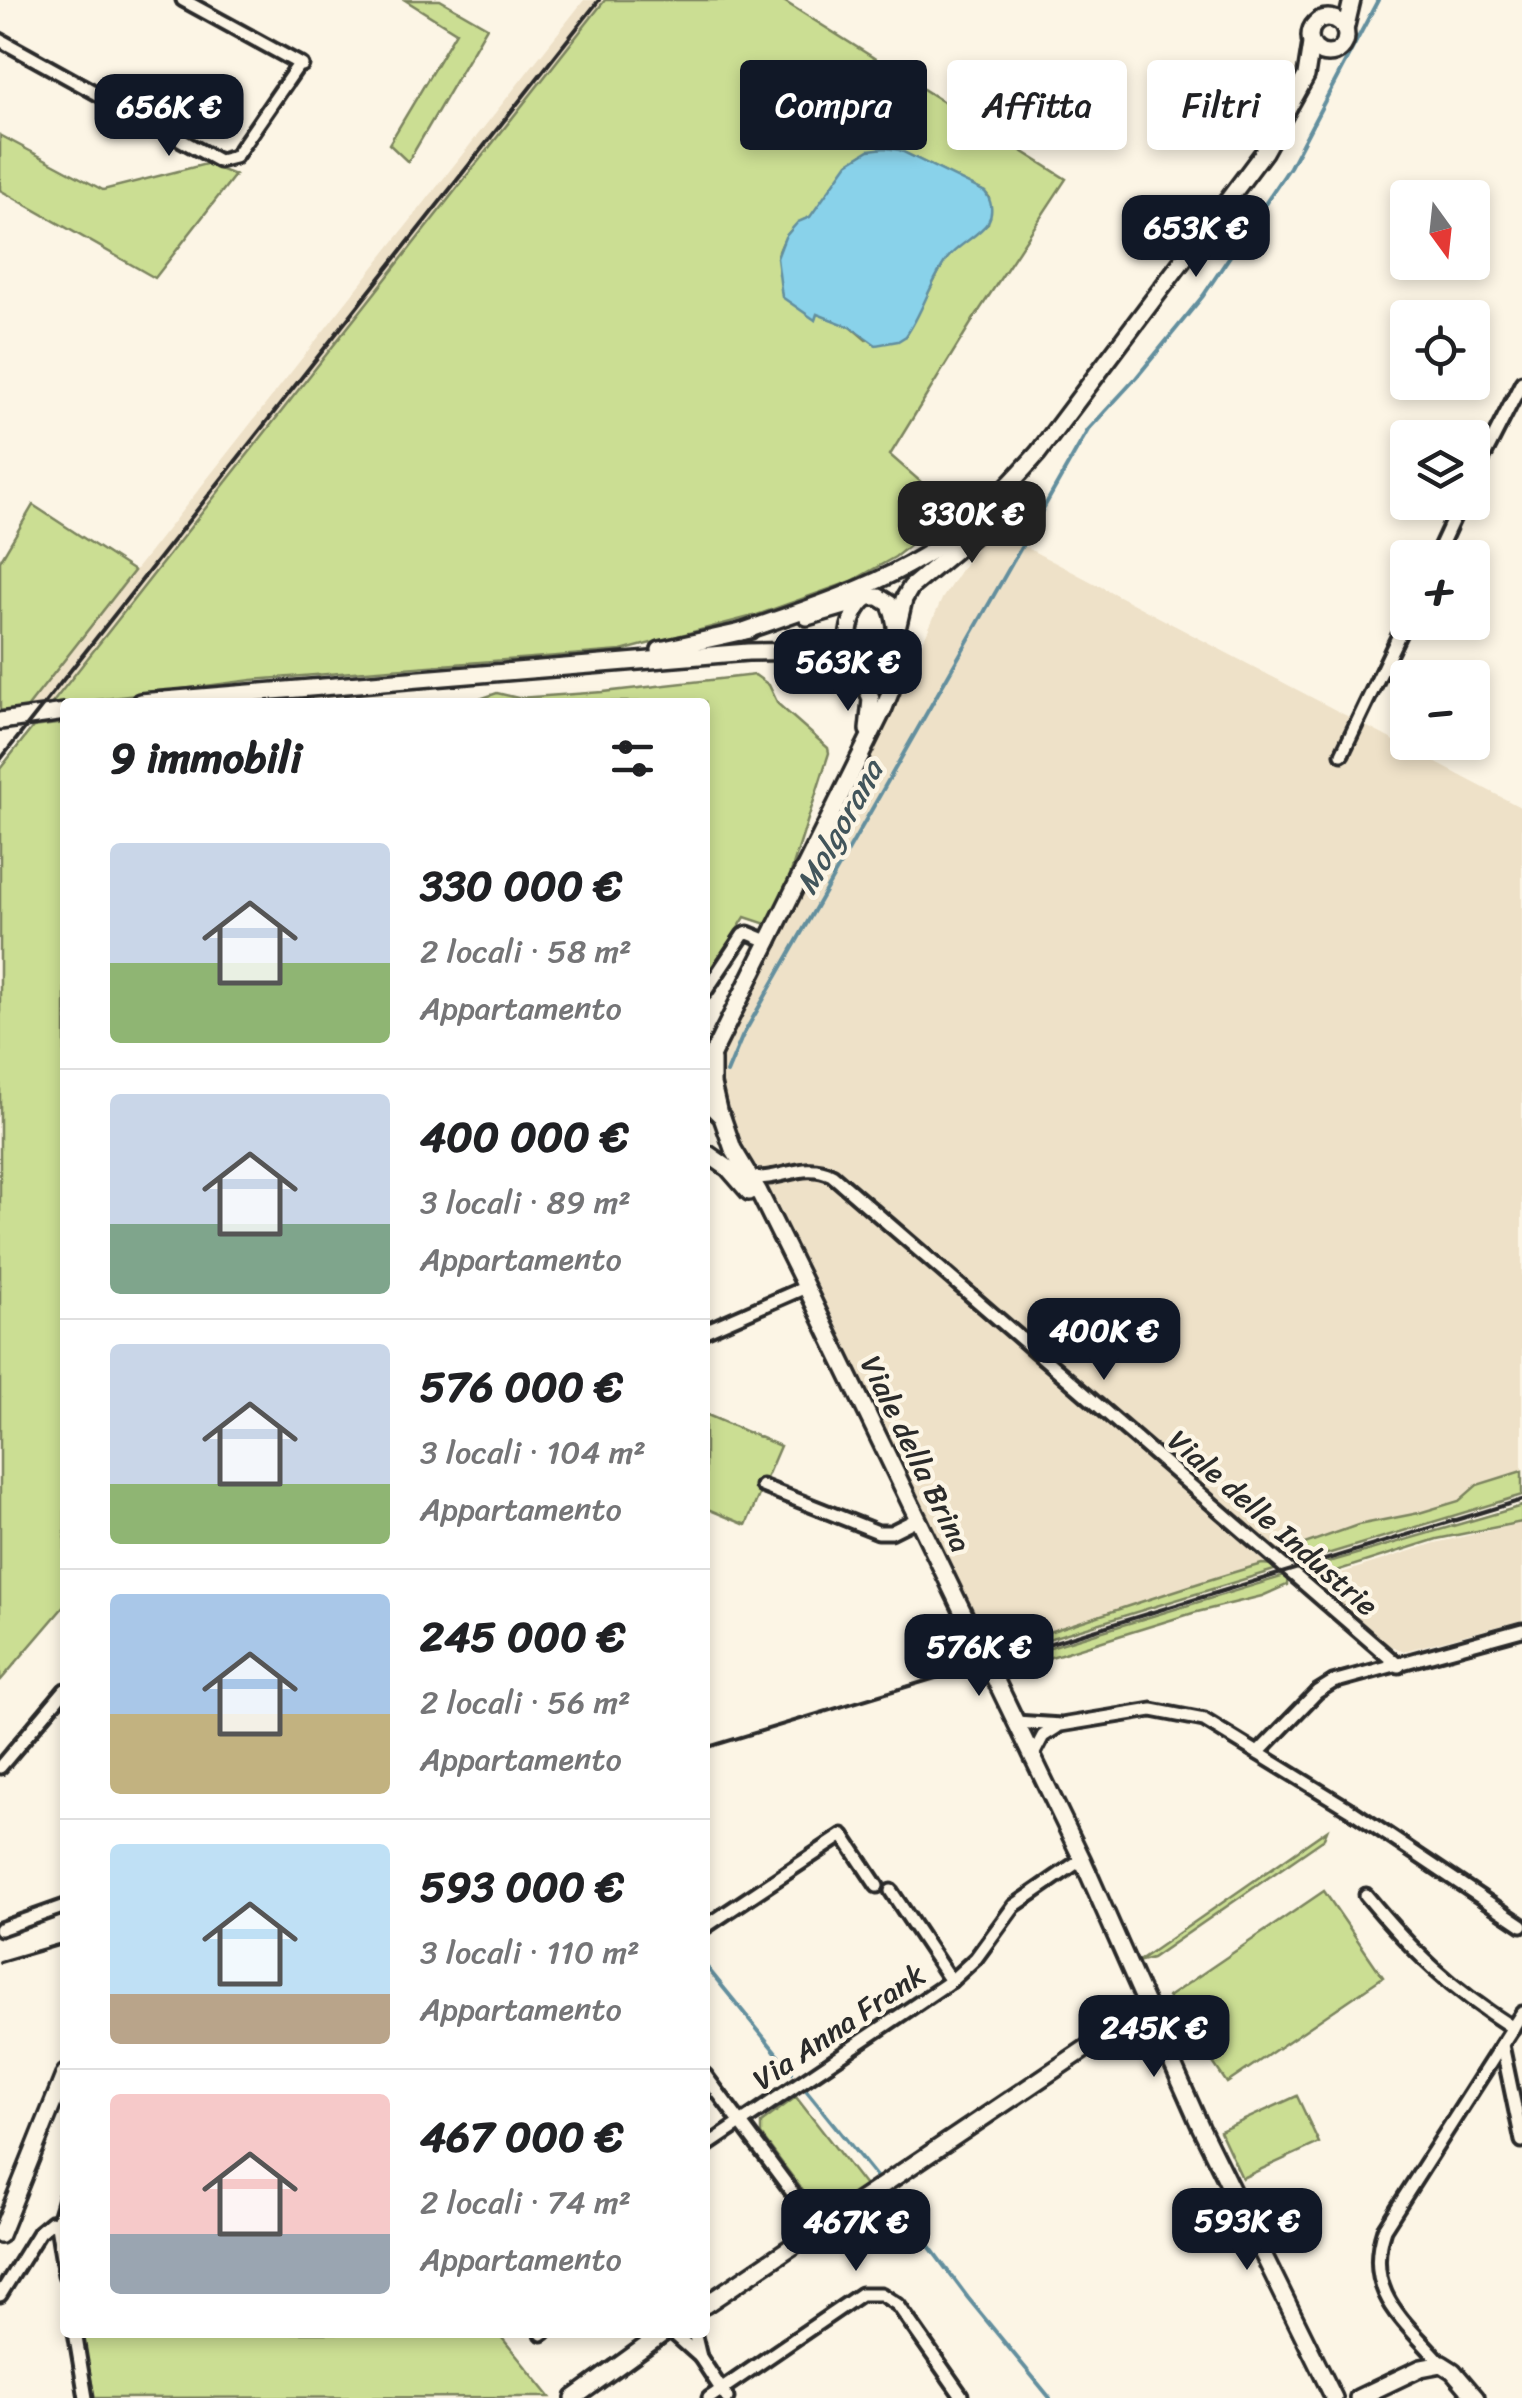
<!DOCTYPE html>
<html lang="it">
<meta charset="utf-8">
<style>
:root{--surface:#fff;--page:#f6f6f6;--text:#202124;--muted:#757577;--line:#e0e0e0;--accent:#111827}
body{margin:0;font-family:Sriracha,sans-serif;background:var(--page);color:var(--text);height:100vh;display:flex;flex-direction:column;font-size:38px;white-space:nowrap}
*{box-sizing:border-box;margin:0}
p{font-size:32px;color:var(--muted)}
.icon{flex:none;width:55px;height:55px;fill:none;stroke:currentColor;stroke-width:2;stroke-linecap:round;stroke-linejoin:round}
.map{position:relative;flex:1;overflow:hidden}
.side{position:absolute;left:60px;top:698px;width:650px;height:1640px;display:flex;flex-direction:column;background:var(--surface);border-radius:10px;box-shadow:0 5px 15px #0003}
.side>*{flex:none}
.top-card{position:absolute;left:740px;top:60px;width:630px;height:90px;display:flex;gap:20px}
.needle{width:65px;rotate:165deg}
.buttons{position:absolute;left:1390px;top:180px;display:grid;gap:20px}
.buttons a{display:grid;place-items:center;width:100px;height:100px;border-radius:10px;background:var(--surface);box-shadow:0 5px 15px #0003;font-size:50px}
.price{position:absolute;translate:-50% -85px;padding:0 22px;border-radius:20px;background:var(--accent);color:#fff;font-size:32px;line-height:65px;filter:drop-shadow(0 2px 5px #0008)}
.price::after{content:'';position:absolute;left:50%;top:60px;width:30px;height:22px;margin-left:-15px;background:inherit;clip-path:polygon(0 0,100% 0,50% 100%)}
.price.selected{background:#222;color:#fff}
ul{padding:0;list-style:none}
li{display:flex;align-items:center;gap:30px;height:250px;padding:0 50px}
li+li{border-top:2px solid var(--line)}
li span{display:grid;place-items:center;flex:none;width:280px;height:200px;border-radius:10px;color:#555}
li>.icon{margin-inline-start:auto}
span .icon{width:120px;height:120px;fill:#fffc;stroke-width:1}
li b{font-size:42px}
h2{display:flex;justify-content:space-between;align-items:center;height:120px;padding:0 50px;font-size:42px}
.chip{padding:0 35px;border-radius:10px;background:var(--surface);box-shadow:0 5px 15px #0003;font-size:35px;line-height:90px}
.chip.selected{background:var(--accent);color:#fff}
.map>svg:first-child{display:block}
.built{fill:#eee1c8}
.green{fill:#cbde93;stroke:#7b845f;stroke-width:2.5;fill-rule:evenodd}
.water{fill:#89d2ea;stroke:#638f9e;stroke-width:2.5}
.lines{fill:none;stroke-linecap:round;stroke-linejoin:round}
.stream{stroke:#638f9e;stroke-width:4}
.street-casing{stroke:#2b2b2b;stroke-width:19}
.secondary-casing{stroke:#2b2b2b;stroke-width:22}
.street{stroke:#fcf5e5;stroke-width:11}
.secondary{stroke:#fcf5e5;stroke-width:15}
.rail{stroke:#2b2b2b;stroke-width:4}
.labels{text-anchor:middle;stroke-width:9;stroke-linejoin:round;paint-order:stroke}
.street-label{font-size:30px;fill:#2b2b2b;stroke:#fcf5e5}
.water-label{font-size:32px;font-style:italic;fill:#42555b;stroke:#fcf5e5}
</style>
<div class="map">
<svg width="1522" height="2398" viewBox="0 0 1522 2398">
<rect width="100%" height="100%" fill="#fcf5e5"/>
<filter id="ink" filterUnits="userSpaceOnUse"><feTurbulence type="fractalNoise" baseFrequency=".01" numOctaves="2"/><feDisplacementMap in="SourceGraphic" scale="20" xChannelSelector="R" yChannelSelector="G"/><feConvolveMatrix kernelMatrix="1 2 1 2 8 2 1 2 1" color-interpolation-filters="sRGB"/></filter>
<g filter="url(#ink)">
<!-- built -->
<g class="built">
<polygon points="584,0 605,0 50,706 26,709"/>
<polygon points="993,530 1522,808 1522,1471 1478,1485 1459,1501 1419,1513 1358,1525 1297,1547 1290,1552 1291,1565 1256,1566 989,1650 776,1208 764,1173 742,1151 720,1099 717,1063 731,1027 838,831 942,599 979,542"/>
<polygon points="1522,1523 1522,1620 1404,1651 1385,1644 1314,1582 1435,1543"/>
</g>
<!-- green -->
<g class="green">
<polygon points="405,0 440,0 487,27 408,162 389,144 456,32"/>
<path d="M605 0H782L1066 179 973 320 890 455 954 511 895 557 852 581 757 615 621 651 252 680 50 706ZM899 150 985 192 989 197 988 223 957 246 944 262 906 336 866 340 851 327 817 313 815 319 777 258C782 240 792 224 810 217Z"/>
<polygon points="0,135 103,190 206,164 235,175 155,278 0,190"/>
<polygon points="33,505 134,571 26,709 0,712 0,561"/>
<polygon points="755,675 769,685 778,704 828,748 829,753 786,888 769,925 745,917 705,981 705,702 451,702 474,701 497,693 518,698 603,692"/>
<polygon points="65,723 65,1605 0,1681 0,769 33,727"/>
<polygon points="705,1414 780,1446 746,1525 705,1508"/>
<polygon points="1522,1471 1522,1495 1291,1565 1290,1552 1296,1547 1358,1525 1419,1513 1459,1501 1477,1485"/>
<polygon points="1522,1506 1522,1522 1437,1539 1311,1579 1298,1571"/>
<path d="M1273 1565 1281 1568 1005 1652 995 1655 989 1650C1081 1624 1170 1590 1262 1564Z"/>
<polygon points="1288,1575 1287,1585 1262,1596 1193,1613 1009,1670 997,1670 997,1663"/>
<polygon points="1327,1830 1323,1840 1152,1958 1137,1962"/>
<polygon points="1324,1891 1383,1977 1227,2083 1168,1997"/>
<polygon points="1297,2096 1319,2143 1242,2178 1220,2131"/>
<polygon points="796,2097 865,2186 822,2216 761,2135 761,2123"/>
<polygon points="81,2333 498,2333 550,2397 95,2398"/>
</g>
<!-- water -->
<path class="water" d="M885 148 899 150 985 192C991 200 994 212 988 222 979 236 958 244 947 259 930 282 923 312 906 336L898 341 876 345 851 327 817 314 815 320 782 297 777 258 785 237 798 222 810 217 848 163 869 150Z"/>
<g class="lines">
<!-- stream -->
<g class="stream">
<polyline points="727,1073 742,1037 1088,430 1136,378 1203,296 1290,167 1378,0"/>
<polyline points="705,1965 792,2072"/>
<polyline points="806,2090 878,2179"/>
<polyline points="890,2194 968,2298 1050,2398"/>
</g>
<defs>
<g id="street">
<polyline points="183,0 302,65"/>
<polyline points="0,40 219,161 235,157 299,64"/>
<polyline points="1472,480 1522,382"/>
<polyline points="1435,558 1461,502"/>
<polyline points="1342,754 1408,616"/>
<polyline points="705,992 743,935 748,933 770,942"/>
<path d="M750 1177C779 1182 804 1160 832 1175L1399 1666"/>
<polyline points="705,1331 806,1287"/>
<polyline points="762,1486 878,1532 891,1532 917,1519"/>
<polyline points="1016,1722 1061,1725 1152,1710 1204,1720 1349,1809 1522,1925"/>
<polyline points="1258,1753 1317,1692 1333,1682 1522,1630"/>
<polyline points="1033,1755 1043,1736 1057,1727"/>
<polyline points="0,1767 65,1690"/>
<polyline points="891,1891 951,1981"/>
<path d="M1366 1895C1414 1953 1449 1987 1513 2028"/>
<polyline points="705,1927 843,1835 877,1886"/>
<polyline points="0,1929 65,1906"/>
<polyline points="1502,2045 1522,2141"/>
<polyline points="705,2075 819,2228"/>
<polyline points="705,2147 951,1981 976,1958 1014,1906 1082,1859"/>
<polyline points="65,2198 57,2225 65,2275"/>
<polyline points="0,2295 39,2232 51,2222 57,2225"/>
<polyline points="75,2332 86,2398"/>
<polyline points="672,2332 700,2357 727,2398"/>
<polyline points="694,2332 700,2357"/>
<polyline points="542,2334 545,2332"/>
<path d="M1442 2364C1404 2320 1363 2293 1384 2229L1522 2013"/>
<polyline points="709,2398 861,2294 881,2294 898,2305 961,2395"/>
</g>
<g id="secondary">
<circle cx="1328" cy="36" r="18"/>
<polyline points="1345,30 1352,0"/>
<path d="M868 597H879L890 604C900 628 901 664 872 675 837 671 845 611 868 597Z"/>
<polyline points="807,617 862,601"/>
<polyline points="897,629 904,599 911,587 984,526 1005,502"/>
<path d="M741 632C797 612 856 594 908 565 959 538 1000 496 1038 453L1264 152 1306 76 1311 44"/>
<polyline points="660,650 750,630"/>
<polyline points="861,673 871,699 868,730"/>
<polyline points="140,702 748,652 820,651 854,668"/>
<polyline points="0,721 65,712"/>
<polyline points="712,1060 712,1084 718,1110"/>
<polyline points="705,1069 884,708 896,678 897,641"/>
<polyline points="705,1100 722,1117 733,1149 759,1192 806,1287 1082,1859 1201,2128 1334,2398"/>
<polyline points="708,1154 728,1168 749,1192"/>
<polyline points="0,2235 65,2073"/>
<polyline points="705,2305 1146,2008"/>
<polyline points="574,2398 665,2332"/>
<polyline points="1358,2398 1421,2368 1442,2364 1453,2371 1476,2398"/>
</g>
</defs>
<!-- street casing -->
<use href="#street" class="street-casing"/>
<!-- secondary casing -->
<use href="#secondary" class="secondary-casing"/>
<!-- street -->
<use href="#street" class="street"/>
<!-- secondary -->
<use href="#secondary" class="secondary"/>
<!-- rail -->
<g class="rail">
<polyline points="0,760 599,0"/>
<polyline points="705,1748 1522,1500"/>
<polyline points="0,1962 65,1943"/>
</g>
</g>
</g>
<g class="labels">
<!-- street labels -->
<g class="street-label">
<text transform="translate(916 1454) rotate(64)" y="10">Viale della Brina</text>
<text transform="translate(1273 1523) rotate(41)" y="10">Viale delle Industrie</text>
<text transform="translate(839 2027) rotate(-34)" y="10">Via Anna Frank</text>
</g>
<!-- water labels -->
<g class="water-label">
<text transform="translate(839 827) rotate(-61)" y="11">Molgorana</text>
</g>
</g>
</svg>
<div class="buttons">
<a><svg class="needle" viewBox="-14 -14 28 28"><path d="M0-13l5 13h-10z" fill="#e53935"/><path d="M0 13l5-13h-10z" fill="#757577"/></svg></a>
<a><svg class="icon" aria-label="locate" viewBox="0 0 24 24"><circle cx="12" cy="12" r="6"/><path d="M12 2v4M12 18v4M2 12h4M18 12h4"/></svg></a>
<a><svg class="icon" aria-label="layers" viewBox="0 0 24 24"><path d="M12 4l9 5-9 5-9-5zM3 14l9 5 9-5"/></svg></a>
<a>+</a>
<a>−</a>
</div>
<b class="price" style="left:169px;top:159px">656K €</b>
<b class="price" style="left:1196px;top:280px">653K €</b>
<b class="price selected" style="left:972px;top:566px">330K €</b>
<b class="price" style="left:848px;top:714px">563K €</b>
<b class="price" style="left:1104px;top:1383px">400K €</b>
<b class="price" style="left:979px;top:1699px">576K €</b>
<b class="price" style="left:1154px;top:2080px">245K €</b>
<b class="price" style="left:1247px;top:2273px">593K €</b>
<b class="price" style="left:856px;top:2274px">467K €</b>
<div class="top-card">
<a class="chip selected">Compra</a>
<a class="chip">Affitta</a>
<a class="chip">Filtri</a>
</div>
<section class="side">
<h2>9 immobili<svg class="icon" aria-label="filters" viewBox="0 0 24 24"><path d="M4 7h16M4 17h16"/><circle cx="9" cy="7" r="2"/><circle cx="15" cy="17" r="2"/></svg></h2>
<ul>
<li><span style="background:linear-gradient(#c9d6e8 60%,#8fb573 0)"><svg class="icon" aria-label="home" viewBox="0 0 24 24"><path d="M3 11l9-7 9 7M6 9v11h12V9"/></svg></span><div><b>330 000 €</b><p>2 locali · 58 m²</p><p>Appartamento</p></div></li>
<li><span style="background:linear-gradient(#c9d6e8 65%,#7fa58c 0)"><svg class="icon" aria-label="home" viewBox="0 0 24 24"><path d="M3 11l9-7 9 7M6 9v11h12V9"/></svg></span><div><b>400 000 €</b><p>3 locali · 89 m²</p><p>Appartamento</p></div></li>
<li><span style="background:linear-gradient(#c9d6e8 70%,#8fb573 0)"><svg class="icon" aria-label="home" viewBox="0 0 24 24"><path d="M3 11l9-7 9 7M6 9v11h12V9"/></svg></span><div><b>576 000 €</b><p>3 locali · 104 m²</p><p>Appartamento</p></div></li>
<li><span style="background:linear-gradient(#a9c7e8 60%,#c2b280 0)"><svg class="icon" aria-label="home" viewBox="0 0 24 24"><path d="M3 11l9-7 9 7M6 9v11h12V9"/></svg></span><div><b>245 000 €</b><p>2 locali · 56 m²</p><p>Appartamento</p></div></li>
<li><span style="background:linear-gradient(#bfe0f5 75%,#b9a48a 0)"><svg class="icon" aria-label="home" viewBox="0 0 24 24"><path d="M3 11l9-7 9 7M6 9v11h12V9"/></svg></span><div><b>593 000 €</b><p>3 locali · 110 m²</p><p>Appartamento</p></div></li>
<li><span style="background:linear-gradient(#f6c9c9 70%,#9aa5b1 0)"><svg class="icon" aria-label="home" viewBox="0 0 24 24"><path d="M3 11l9-7 9 7M6 9v11h12V9"/></svg></span><div><b>467 000 €</b><p>2 locali · 74 m²</p><p>Appartamento</p></div></li>
</ul>
</section>
</div>
